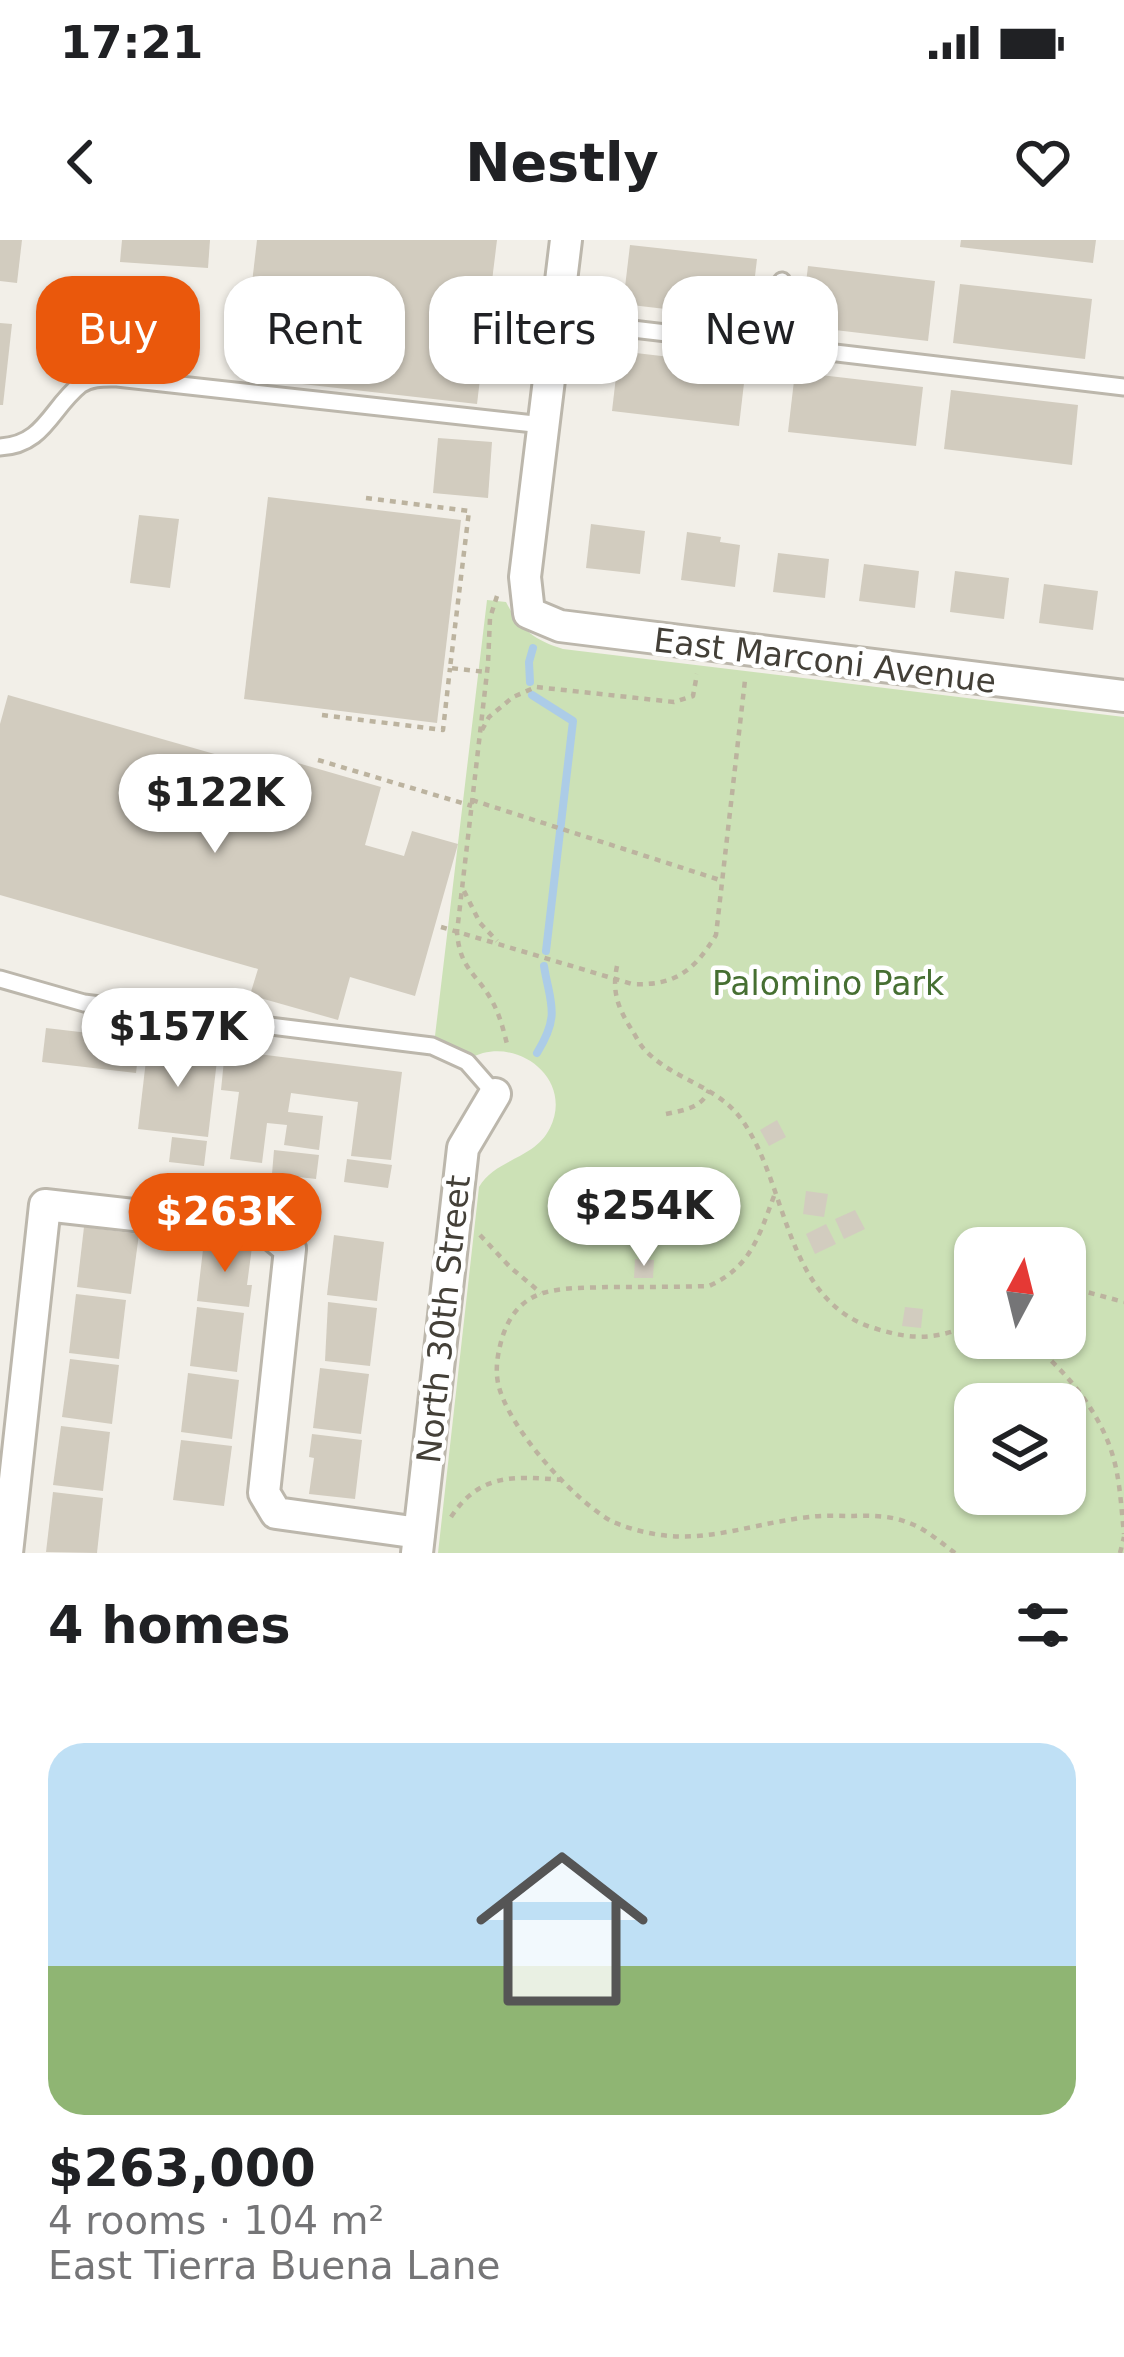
<!DOCTYPE html>
<meta charset="utf-8">
<style>
:root{--surface:#fff;--page:#f6f6f6;--text:#202124;--muted:#757577;--line:#e0e0e0;--accent:#ea580c}
body{margin:0;font-family:"DejaVu Sans",sans-serif;background:var(--page);color:var(--text);height:100vh;display:flex;flex-direction:column;font-size:45px;white-space:nowrap}
*{box-sizing:border-box;margin:0}
p{font-size:39px;color:var(--muted)}
.icon{flex:none;width:66px;height:66px;fill:none;stroke:currentColor;stroke-width:2;stroke-linecap:round;stroke-linejoin:round}
.map{position:relative;height:1313px;overflow:hidden}
.details{display:flex;flex-direction:column;background:var(--surface);flex:1}
.details>*{flex:none}
.guide{position:absolute;left:36px;top:36px;width:1053px;height:108px;display:flex;gap:24px}
.needle{width:78px;rotate:7deg}
.fabs{position:absolute;left:954px;top:987px;display:grid;gap:24px}
.fabs a{display:grid;place-items:center;width:132px;height:132px;border-radius:24px;background:var(--surface);box-shadow:0 3px 9px #0004;font-size:60px}
.price{position:absolute;translate:-50% -102px;padding:0 27px;border-radius:42px;background:#fff;color:#222;font-size:39px;line-height:78px;filter:drop-shadow(0 3px 6px #0008)}
.price::after{content:'';position:absolute;left:50%;top:72px;width:36px;height:27px;margin-left:-18px;background:inherit;clip-path:polygon(0 0,100% 0,50% 100%)}
.price.selected{background:var(--accent);color:#fff}
ul{padding:0;list-style:none}
li{display:grid;align-content:center;gap:24px;height:636px;padding:0 48px}
li+li{border-top:3px solid var(--line)}
li span{display:grid;place-items:center;height:372px;border-radius:36px;color:#555}
li>.icon{margin-inline-start:auto}
span .icon{width:216px;height:216px;fill:#fffc;stroke-width:1}
li b{font-size:51px}
h2{display:flex;justify-content:space-between;align-items:center;height:144px;padding:0 48px;font-size:51px}
.pill{padding:0 42px;border-radius:36px;background:var(--surface);box-shadow:0 3px 9px #0004;font-size:42px;line-height:108px}
.pill.selected{background:var(--accent);color:#fff}
.status{display:flex;justify-content:space-between;align-items:center;height:84px;padding:0 60px;background:var(--surface);direction:ltr}
.status svg{height:33px;fill:currentColor}
header{display:flex;justify-content:space-between;align-items:center;height:156px;padding:0 48px;background:var(--surface);font-size:54px;font-weight:700}
.map>svg:first-child{display:block}
.green{fill:#cce1b6;fill-rule:evenodd}
.lines{fill:none;stroke-linecap:round;stroke-linejoin:round}
.stream{stroke:#accce7;stroke-width:8}
.building{fill:#d2ccbf}
.lane-casing{stroke:#bcb7ac;stroke-width:21}
.street-casing{stroke:#bcb7ac;stroke-width:36}
.path{stroke:#bcb39f;stroke-width:4.5;stroke-dasharray:6 6;stroke-linecap:butt}
.lane{stroke:#fff;stroke-width:15}
.street{stroke:#fff;stroke-width:30}
.labels{text-anchor:middle;stroke-width:9;stroke-linejoin:round;paint-order:stroke}
.street-label{font-size:33px;fill:#444038;stroke:#fff}
.park-label{font-size:33px;fill:#466f32;stroke:#fff}
</style>
<div class="status"><b>17:21</b><svg viewBox="0 0 49 12"><path d="M0 12V9h3v3zM5 12V6h3v6zM10 12V3h3v9zM15 12V0h3v12zM26 1h20v11H26zM47 4h2v5h-2z"/></svg></div>
<header><svg class="icon" aria-label="back" viewBox="0 0 24 24"><path d="M15 5l-7 7 7 7"/></svg>Nestly<svg class="icon" aria-label="heart" viewBox="0 0 24 24"><path d="M12 20l-8-8c-3-5 5-10 8-4 3-6 11-1 8 4z"/></svg></header>
<div class="map">
<svg width="1124" height="1313" viewBox="0 0 1124 1313">
<rect width="100%" height="100%" fill="#f2efe8"/>
<!-- green -->
<path class="green" d="M487 360 506 362C520 389 534 400 563 409L1124 477V1313H438L479 947C496 918 534 920 550 888 575 837 513 793 469 819L435 796ZM975 1008H1065V1098H975ZM975 1164H1065V1254H975Z"/>
<g class="lines">
<!-- stream -->
<g class="stream">
<polyline points="530,442 529,422 533,408"/>
<polyline points="532,455 573,481 546,711"/>
<path d="M537 813C561 774 550 764 544 726"/>
</g>
</g>
<!-- building -->
<g class="building">
<polygon points="0,0 22,0 17,43 0,41"/>
<polygon points="122,0 210,0 208,28 120,22"/>
<polygon points="257,0 497,0 477,164 241,137"/>
<polygon points="961,0 1096,0 1093,23 960,7"/>
<polygon points="630,5 757,19 750,79 623,64"/>
<polygon points="808,26 935,41 928,101 801,86"/>
<polygon points="960,44 1092,59 1085,119 953,103"/>
<polygon points="110,80 136,83 132,119 105,116"/>
<polygon points="0,83 12,84 3,165 0,165"/>
<polygon points="619,111 746,126 739,186 612,171"/>
<polygon points="795,132 923,147 916,206 788,192"/>
<polygon points="951,150 1078,165 1072,225 944,209"/>
<polygon points="438,198 492,202 488,258 433,253"/>
<polygon points="268,257 461,280 437,483 244,459"/>
<polygon points="139,275 179,279 170,348 130,343"/>
<polygon points="591,284 645,291 640,334 586,328"/>
<polygon points="687,292 721,297 720,302 740,305 735,347 681,340"/>
<polygon points="778,313 829,319 825,358 773,352"/>
<polygon points="864,324 919,331 915,368 859,361"/>
<polygon points="955,331 1009,338 1004,379 950,372"/>
<polygon points="1044,344 1098,351 1093,390 1039,383"/>
<polygon points="8,455 267,529 270,515 381,547 365,605 404,616 412,591 458,604 415,756 350,737 338,780 250,755 258,729 0,655 0,484"/>
<polygon points="46,788 140,799 136,833 42,822"/>
<polygon points="148,803 218,812 208,897 138,889"/>
<polygon points="225,810 402,832 391,920 351,916 358,862 291,853 288,872 323,876 319,910 284,905 287,885 267,883 262,923 230,919 239,852 221,850"/>
<polygon points="777,880 786,897 769,906 760,890"/>
<polygon points="172,897 207,901 204,926 169,922"/>
<polygon points="274,910 319,915 316,939 272,934"/>
<polygon points="347,919 392,925 388,948 344,942"/>
<polygon points="806,951 828,954 824,977 803,974"/>
<polygon points="855,970 865,989 844,999 835,979"/>
<polygon points="826,984 836,1004 815,1014 806,994"/>
<polygon points="84,987 139,994 131,1054 77,1047"/>
<polygon points="334,995 384,1002 377,1061 327,1055"/>
<polygon points="204,1001 252,1007 247,1045 252,1045 249,1067 197,1061"/>
<polygon points="635,1019 654,1020 653,1038 634,1038"/>
<polygon points="76,1054 126,1060 119,1119 69,1113"/>
<polygon points="328,1062 377,1068 370,1126 325,1121"/>
<polygon points="197,1067 244,1073 237,1132 190,1126"/>
<polygon points="905,1067 923,1069 921,1088 902,1086"/>
<polygon points="70,1119 119,1125 112,1184 62,1177"/>
<polygon points="320,1128 369,1134 361,1194 313,1188"/>
<polygon points="188,1133 239,1140 232,1199 181,1192"/>
<polygon points="61,1186 110,1192 103,1251 53,1245"/>
<polygon points="312,1194 362,1200 355,1259 309,1254 314,1218 309,1217"/>
<polygon points="181,1200 232,1206 224,1266 173,1260"/>
<polygon points="53,1252 103,1258 97,1313 46,1312"/>
</g>
<g class="lines">
<defs>
<g id="lane">
<polyline points="556,80 1124,147"/>
<polyline points="774,106 782,41"/>
<path d="M0 207C44 205 51 168 80 145 91 137 105 138 117 138L543 185"/>
<polyline points="0,739 84,763 432,806 467,822 495,854"/>
</g>
<g id="street">
<polyline points="566,0 525,337 529,373 560,386 1124,456"/>
<polyline points="7,1313 45,965 267,990 290,1009 264,1253 276,1273 419,1293"/>
<polyline points="417,1313 463,908 495,854"/>
</g>
</defs>
<!-- lane casing -->
<use href="#lane" class="lane-casing"/>
<!-- street casing -->
<use href="#street" class="street-casing"/>
<!-- path -->
<g class="path">
<polyline points="366,258 469,271 450,428 486,432"/>
<path d="M497 356 490 378 488 424 457 692C460 730 476 732 492 761 500 775 504 792 508 808"/>
<polyline points="322,475 443,490 450,428"/>
<polyline points="482,490 489,477 513,457 536,447 674,462 693,456 697,434"/>
<polyline points="318,520 472,566"/>
<polyline points="472,560 723,641"/>
<polyline points="464,651 480,683 497,701"/>
<path d="M441 687 632 744C675 746 694 731 716 695L745 440"/>
<path d="M617 726C612 750 617 766 630 787 635 794 639 804 645 810 673 840 717 845 742 880 789 946 784 1063 877 1089 916 1101 938 1099 975 1083"/>
<path d="M666 874C684 870 702 868 709 850"/>
<path d="M774 956C759 996 751 1027 709 1046 675 1047 641 1047 607 1047 587 1048 564 1047 543 1053 521 1060 509 1076 502 1098 498 1113 495 1127 498 1143 507 1187 574 1261 613 1282 690 1313 733 1286 809 1277 823 1275 839 1276 854 1276 872 1275 893 1276 909 1283 926 1289 940 1302 955 1313"/>
<polyline points="480,995 510,1027 541,1053"/>
<polyline points="1065,1050 1083,1051 1124,1062"/>
<path d="M1024 1098C1061 1125 1096 1166 1111 1210 1120 1236 1121 1266 1124 1294"/>
<path d="M451 1277C480 1233 514 1236 562 1240"/>
<polyline points="1120,1313 1124,1297"/>
</g>
<!-- lane -->
<use href="#lane" class="lane"/>
<!-- street -->
<use href="#street" class="street"/>
</g>
<g class="labels">
<!-- street labels -->
<g class="street-label">
<text transform="translate(825 420) rotate(7)" y="12">East Marconi Avenue</text>
<text transform="translate(443 1079) rotate(-84)" y="12">North 30th Street</text>
</g>
<!-- park labels -->
<g class="park-label">
<text x="828" y="755">Palomino Park</text>
</g>
</g>
</svg>
<div class="fabs">
<a><svg class="needle" viewBox="-14 -14 28 28"><path d="M0-13l5 13h-10z" fill="#e53935"/><path d="M0 13l5-13h-10z" fill="#757577"/></svg></a>
<a><svg class="icon" aria-label="layers" viewBox="0 0 24 24"><path d="M12 4l9 5-9 5-9-5zM3 14l9 5 9-5"/></svg></a>
</div>
<b class="price" style="left:215px;top:616px">$122K</b>
<b class="price" style="left:178px;top:850px">$157K</b>
<b class="price" style="left:644px;top:1029px">$254K</b>
<b class="price selected" style="left:225px;top:1035px">$263K</b>
<div class="guide">
<a class="pill selected">Buy</a>
<a class="pill">Rent</a>
<a class="pill">Filters</a>
<a class="pill">New</a>
</div>
</div>
<section class="details">
<h2>4 homes<svg class="icon" aria-label="filters" viewBox="0 0 24 24"><path d="M4 7h16M4 17h16"/><circle cx="9" cy="7" r="2"/><circle cx="15" cy="17" r="2"/></svg></h2>
<ul>
<li><span style="background:linear-gradient(#bfe0f5 60%,#8fb573 0)"><svg class="icon" aria-label="home" viewBox="0 0 24 24"><path d="M3 11l9-7 9 7M6 9v11h12V9"/></svg></span><div><b>$263,000</b><p>4 rooms · 104 m²</p><p>East Tierra Buena Lane</p></div></li>
</ul>
</section>
